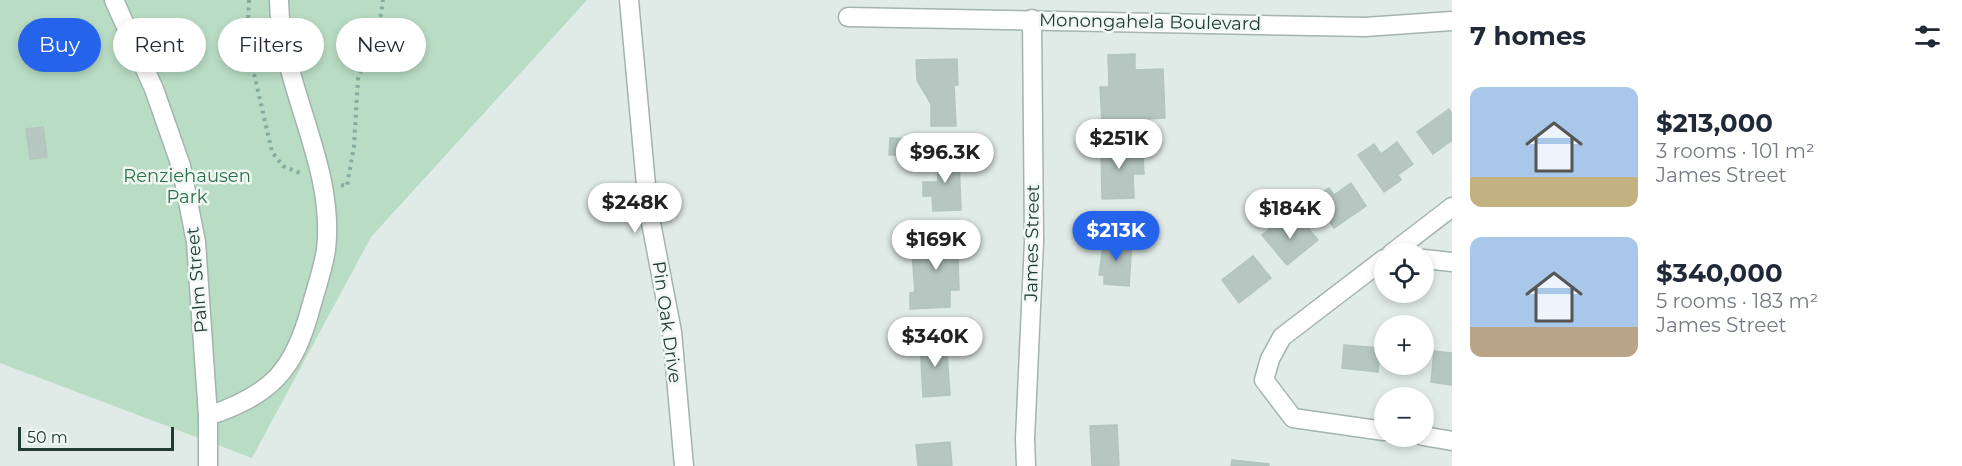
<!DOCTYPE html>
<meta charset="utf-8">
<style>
:root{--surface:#fff;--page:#f6f6f7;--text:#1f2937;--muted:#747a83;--accent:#2563eb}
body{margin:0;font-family:Montserrat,sans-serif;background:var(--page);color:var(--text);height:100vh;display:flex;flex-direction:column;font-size:22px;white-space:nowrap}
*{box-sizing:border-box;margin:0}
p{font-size:20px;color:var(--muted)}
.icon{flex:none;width:33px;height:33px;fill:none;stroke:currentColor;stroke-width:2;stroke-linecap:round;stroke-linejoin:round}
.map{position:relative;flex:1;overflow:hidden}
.details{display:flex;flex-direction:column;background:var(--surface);width:510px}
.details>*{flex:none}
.hud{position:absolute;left:18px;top:18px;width:570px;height:54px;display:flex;gap:12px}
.buttons{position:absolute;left:1374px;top:243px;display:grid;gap:12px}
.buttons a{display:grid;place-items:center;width:60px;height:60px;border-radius:50%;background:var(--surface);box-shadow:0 3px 9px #0003;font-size:30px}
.scale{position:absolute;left:18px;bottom:15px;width:156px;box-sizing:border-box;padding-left:6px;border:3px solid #213b35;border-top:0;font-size:16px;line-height:21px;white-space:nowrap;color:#213b35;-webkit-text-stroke:4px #f1f8f4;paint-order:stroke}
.price{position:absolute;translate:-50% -51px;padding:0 14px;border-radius:21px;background:#fff;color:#222;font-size:20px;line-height:39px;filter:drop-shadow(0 2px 3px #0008)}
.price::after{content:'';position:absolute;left:50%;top:36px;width:18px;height:14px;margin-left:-9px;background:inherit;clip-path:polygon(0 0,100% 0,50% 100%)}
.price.active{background:var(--accent);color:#fff}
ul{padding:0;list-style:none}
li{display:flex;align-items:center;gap:18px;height:150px;padding:0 18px}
li span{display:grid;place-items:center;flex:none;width:168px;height:120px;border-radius:12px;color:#555}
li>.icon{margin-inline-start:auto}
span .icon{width:72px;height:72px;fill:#fffc;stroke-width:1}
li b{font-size:26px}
h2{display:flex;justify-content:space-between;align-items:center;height:72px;padding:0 18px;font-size:26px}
.tag{padding:0 21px;border-radius:27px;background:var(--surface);box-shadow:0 3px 9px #0003;font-size:21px;line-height:54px}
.tag.active{background:var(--accent);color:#fff}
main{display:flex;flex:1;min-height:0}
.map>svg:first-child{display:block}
.green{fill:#b9dcc4}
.building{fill:#b6c6c0;stroke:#b3c5be;stroke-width:1.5}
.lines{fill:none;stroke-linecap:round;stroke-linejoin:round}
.street-casing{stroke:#a3b3ae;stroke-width:21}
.path{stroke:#81aea2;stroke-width:4;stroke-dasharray:3 4.5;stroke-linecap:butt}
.street{stroke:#fff;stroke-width:18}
.labels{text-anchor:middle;stroke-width:5;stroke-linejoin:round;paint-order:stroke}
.street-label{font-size:18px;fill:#213b35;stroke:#f1f8f4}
.park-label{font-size:18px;fill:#2c7249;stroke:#f1f8f4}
</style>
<main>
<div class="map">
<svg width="1452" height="466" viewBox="0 0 1452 466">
<rect width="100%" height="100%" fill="#e0ebe7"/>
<!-- green -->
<polygon class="green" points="0,0 587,0 371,237 252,458 0,363"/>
<!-- building -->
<g class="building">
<polygon points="1135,54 1135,70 1163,69 1165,118 1102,121 1100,87 1109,87 1108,55"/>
<polygon points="957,59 958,85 954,85 956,126 931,126 931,104 917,80 916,60"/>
<polygon points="1449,109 1452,114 1452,140 1433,154 1417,132"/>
<polygon points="43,127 47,157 30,159 26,129"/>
<polygon points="890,138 910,139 909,155 889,155"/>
<polygon points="1131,142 1131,156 1143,156 1144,174 1133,174 1134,198 1102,199 1101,143"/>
<polygon points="1397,142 1413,164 1398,175 1401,180 1384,192 1358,155 1374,144 1381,154"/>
<polygon points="954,151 954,161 959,160 961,210 933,211 932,196 923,196 923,182 938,182 937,152"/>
<polygon points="1351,183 1366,206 1334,228 1314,198 1329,188 1334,195"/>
<polygon points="1300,219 1318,240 1287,265 1262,235 1278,222 1286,231"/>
<polygon points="964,237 965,258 958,259 959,290 950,290 950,307 910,309 910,293 915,292 911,239"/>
<polygon points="1104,239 1132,240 1129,286 1104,284 1104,275 1099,275"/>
<polygon points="1253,256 1271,278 1239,303 1222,280"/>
<polygon points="946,338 950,395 923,397 920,340"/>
<polygon points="1344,345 1380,348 1378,372 1342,368"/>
<polygon points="1434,351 1452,353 1452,385 1431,382"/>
<polygon points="1117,425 1119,465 1092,466 1090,426"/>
<polygon points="950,442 952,466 918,466 916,445"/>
<polygon points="1232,460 1269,464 1269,466 1231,466"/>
</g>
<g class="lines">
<defs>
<g id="street">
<polyline points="114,0 154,89 181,166 196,242 208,416 208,466"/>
<polyline points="629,0 648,207 672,332 684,466"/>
<polyline points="848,17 1365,27 1452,21"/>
<polyline points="1391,254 1452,207"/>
<polyline points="1384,259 1282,337 1270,359 1264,380 1293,418 1384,431"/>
<polyline points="1424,259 1452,262"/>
<path d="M208 416C271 395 294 371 311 307 316 289 323 269 326 250 336 164 280 85 279 0"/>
<polyline points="1423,436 1452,441"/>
<polyline points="1026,466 1025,439 1034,241 1032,19"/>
</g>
</defs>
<!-- street casing -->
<use href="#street" class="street-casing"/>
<!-- path -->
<g class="path">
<polyline points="249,0 247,43 272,152 283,166 300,173"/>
<polyline points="341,185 347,186 354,146 358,79 380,20 383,0"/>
</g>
<!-- street -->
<use href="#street" class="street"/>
</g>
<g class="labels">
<!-- street labels -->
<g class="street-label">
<text transform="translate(1150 22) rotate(1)" y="6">Monongahela Boulevard</text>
<text transform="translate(1032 243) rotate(-89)" y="6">James Street</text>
<text transform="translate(197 280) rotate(-95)" y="6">Palm Street</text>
<text transform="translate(667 322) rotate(82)" y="6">Pin Oak Drive</text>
</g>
<!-- park labels -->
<g class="park-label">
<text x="187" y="182">Renziehausen<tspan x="187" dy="21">Park</tspan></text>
</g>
</g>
</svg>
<div class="buttons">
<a><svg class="icon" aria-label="locate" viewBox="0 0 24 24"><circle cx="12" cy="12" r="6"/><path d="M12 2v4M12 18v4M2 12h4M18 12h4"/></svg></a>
<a>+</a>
<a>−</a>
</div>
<div class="scale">50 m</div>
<b class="price" style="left:1119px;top:170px">$251K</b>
<b class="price" style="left:945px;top:184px">$96.3K</b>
<b class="price" style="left:635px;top:234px">$248K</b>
<b class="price" style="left:1290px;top:240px">$184K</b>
<b class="price active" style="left:1116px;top:262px">$213K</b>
<b class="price" style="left:936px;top:271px">$169K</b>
<b class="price" style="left:935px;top:368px">$340K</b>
<div class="hud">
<a class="tag active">Buy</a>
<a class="tag">Rent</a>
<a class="tag">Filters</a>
<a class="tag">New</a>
</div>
</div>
<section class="details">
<h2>7 homes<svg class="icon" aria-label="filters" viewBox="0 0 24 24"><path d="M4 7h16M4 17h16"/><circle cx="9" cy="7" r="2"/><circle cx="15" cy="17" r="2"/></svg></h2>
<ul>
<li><span style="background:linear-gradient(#a9c7e8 75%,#c2b280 0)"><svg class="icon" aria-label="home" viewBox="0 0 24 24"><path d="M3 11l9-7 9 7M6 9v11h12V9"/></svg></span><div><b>$213,000</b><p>3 rooms · 101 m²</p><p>James Street</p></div></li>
<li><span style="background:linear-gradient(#a9c7e8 75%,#b9a48a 0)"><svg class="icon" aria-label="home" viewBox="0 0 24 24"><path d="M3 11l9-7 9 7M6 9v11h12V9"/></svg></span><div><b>$340,000</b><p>5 rooms · 183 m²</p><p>James Street</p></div></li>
</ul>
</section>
</main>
